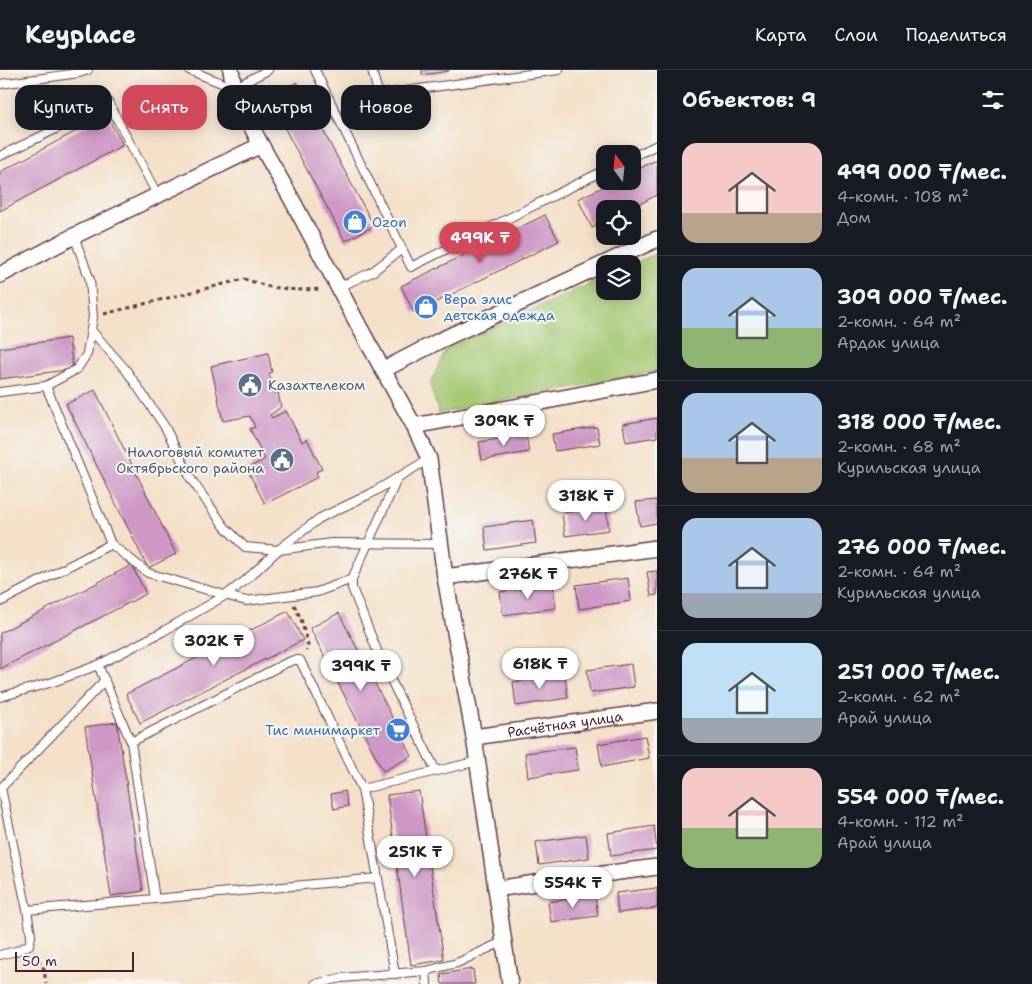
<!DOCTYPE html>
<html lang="ru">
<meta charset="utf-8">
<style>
:root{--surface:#171b24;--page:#242831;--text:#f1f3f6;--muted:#9ea1a6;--line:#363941;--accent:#d1495b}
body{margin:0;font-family:"Shantell Sans",sans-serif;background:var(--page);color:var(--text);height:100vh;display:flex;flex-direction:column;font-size:19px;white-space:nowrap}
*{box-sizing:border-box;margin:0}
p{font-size:16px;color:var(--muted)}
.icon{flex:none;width:28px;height:28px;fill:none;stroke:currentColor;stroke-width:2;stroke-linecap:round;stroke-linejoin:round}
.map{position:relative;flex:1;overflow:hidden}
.sheet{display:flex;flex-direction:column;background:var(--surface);width:375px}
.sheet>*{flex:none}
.guide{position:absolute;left:15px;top:15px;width:475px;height:45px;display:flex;gap:10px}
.needle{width:32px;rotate:345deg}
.controls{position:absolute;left:596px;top:75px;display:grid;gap:10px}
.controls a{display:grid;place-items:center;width:45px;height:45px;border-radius:10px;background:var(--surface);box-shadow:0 2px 12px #0003;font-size:25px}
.scale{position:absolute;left:15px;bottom:12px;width:119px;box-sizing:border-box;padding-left:5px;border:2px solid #4a1f2b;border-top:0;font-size:14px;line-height:18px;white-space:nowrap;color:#4a1f2b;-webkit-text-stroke:4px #f6f6f2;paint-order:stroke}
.price{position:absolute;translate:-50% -42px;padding:0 11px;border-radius:18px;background:#fff;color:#222;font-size:16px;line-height:32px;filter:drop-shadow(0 1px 2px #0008)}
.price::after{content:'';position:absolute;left:50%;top:30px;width:15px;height:11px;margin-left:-8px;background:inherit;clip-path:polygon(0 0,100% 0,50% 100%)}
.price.active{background:var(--accent);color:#fff}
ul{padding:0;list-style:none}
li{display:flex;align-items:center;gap:15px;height:125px;padding:0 25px}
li+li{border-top:1px solid var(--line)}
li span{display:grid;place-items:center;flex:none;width:140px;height:100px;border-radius:15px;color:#555}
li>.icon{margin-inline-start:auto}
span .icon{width:60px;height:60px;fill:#fffc;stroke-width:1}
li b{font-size:21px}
h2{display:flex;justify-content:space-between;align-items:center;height:60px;padding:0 25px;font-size:21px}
.chip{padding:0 18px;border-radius:15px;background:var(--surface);box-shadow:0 2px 12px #0003;font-size:18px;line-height:45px}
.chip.active{background:var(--accent);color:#fff}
header{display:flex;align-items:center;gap:30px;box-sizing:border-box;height:70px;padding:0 25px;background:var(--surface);border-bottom:1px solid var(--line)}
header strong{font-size:24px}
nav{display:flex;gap:28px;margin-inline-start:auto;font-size:18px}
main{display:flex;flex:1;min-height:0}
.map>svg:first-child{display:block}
.green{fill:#a4c973;stroke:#77744f}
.building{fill:#ce98c6}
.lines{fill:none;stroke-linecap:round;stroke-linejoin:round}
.service-casing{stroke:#643c43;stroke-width:10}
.minor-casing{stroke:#643c43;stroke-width:18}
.path{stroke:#643c43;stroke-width:3;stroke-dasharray:4 4;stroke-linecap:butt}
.service{stroke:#fff;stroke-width:8}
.minor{stroke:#fff;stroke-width:15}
.labels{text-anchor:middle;stroke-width:4;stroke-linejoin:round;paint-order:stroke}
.shop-label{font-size:14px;fill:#366cbe;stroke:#f6f6f2;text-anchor:start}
.service-label{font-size:14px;fill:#4e5e75;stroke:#f6f6f2;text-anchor:start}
.street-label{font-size:14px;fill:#4a1f2b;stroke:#f6f6f2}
</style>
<header>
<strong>Keyplace</strong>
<nav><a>Карта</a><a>Слои</a><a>Поделиться</a></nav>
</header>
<main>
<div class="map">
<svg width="657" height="914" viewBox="0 0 657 914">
<rect width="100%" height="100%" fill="#f6f6f2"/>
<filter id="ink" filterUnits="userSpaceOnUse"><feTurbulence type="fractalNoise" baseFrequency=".02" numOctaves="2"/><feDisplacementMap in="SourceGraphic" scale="10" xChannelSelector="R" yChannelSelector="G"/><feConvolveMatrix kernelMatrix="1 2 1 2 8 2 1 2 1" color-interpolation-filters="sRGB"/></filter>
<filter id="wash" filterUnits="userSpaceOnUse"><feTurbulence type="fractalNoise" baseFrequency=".0096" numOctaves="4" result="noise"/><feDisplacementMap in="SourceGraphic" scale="20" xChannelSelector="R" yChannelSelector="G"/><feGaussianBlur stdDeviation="1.12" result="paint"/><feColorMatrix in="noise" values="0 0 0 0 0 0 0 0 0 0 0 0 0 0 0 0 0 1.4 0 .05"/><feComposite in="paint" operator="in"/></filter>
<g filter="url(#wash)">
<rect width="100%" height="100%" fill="#f4e0c8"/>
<!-- green -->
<polygon class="green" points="657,183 657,301 439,343 430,315 446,279 605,207 605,221 632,221 633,194"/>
<g id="blocks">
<!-- building -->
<g class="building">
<polygon points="422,0 449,0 449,1 422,5"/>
<polygon points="297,12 374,156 345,171 268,27"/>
<polygon points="106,45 123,75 0,141 0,102"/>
<polygon points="657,90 657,125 630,139 605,139 605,151 592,158 578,129 615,111 632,111 632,102"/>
<polygon points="545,145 559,171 414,243 401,216"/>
<polygon points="69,268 73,299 0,309 0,278"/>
<polygon points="268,283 272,302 269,303 274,323 278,322 281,337 270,345 272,348 286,341 302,372 307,369 322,399 316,402 318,407 265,434 247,399 265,389 250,359 255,357 250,346 223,351 211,296"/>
<polygon points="95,320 176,484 148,498 66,334"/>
<polygon points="657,348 657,367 626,372 623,354"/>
<polygon points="597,357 600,374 555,381 552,364"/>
<polygon points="526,365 529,382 482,390 479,372"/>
<polygon points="657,430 657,453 640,456 636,432"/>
<polygon points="606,437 609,460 565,466 562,443"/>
<polygon points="533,450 536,473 487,480 484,457"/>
<polygon points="132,495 146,524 0,599 0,563"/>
<polygon points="657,501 657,525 651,526 647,502"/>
<polygon points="628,508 631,531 579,539 576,515"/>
<polygon points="553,515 556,538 503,545 500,522"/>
<polygon points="288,541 303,570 140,653 126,624"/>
<polygon points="339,543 412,686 383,701 310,558"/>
<polygon points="631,594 634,617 590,623 587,600"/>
<polygon points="565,605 568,628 516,636 513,612"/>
<polygon points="117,652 143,821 111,826 85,657"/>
<polygon points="645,666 649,688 602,697 598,674"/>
<polygon points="575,677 578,700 528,707 525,683"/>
<polygon points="345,721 348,736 334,739 331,724"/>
<polygon points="419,721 444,890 411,895 387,725"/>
<polygon points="654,756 657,780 611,786 608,763"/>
<polygon points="586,765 589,788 539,795 536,772"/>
<polygon points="657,818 657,838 618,843 616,823"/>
<polygon points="595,825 598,846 551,852 548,832"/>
<polygon points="473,899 475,914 442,914 441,904"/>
</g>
</g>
</g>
<g filter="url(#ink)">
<use href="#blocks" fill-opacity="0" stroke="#643c43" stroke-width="1"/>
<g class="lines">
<defs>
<g id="service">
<polyline points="189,0 234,18 268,0"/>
<polyline points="315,0 411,197 605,100"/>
<polyline points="372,0 377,19 382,24 559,0"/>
<polyline points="0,14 79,3 88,0"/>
<polyline points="0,86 56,59 108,32 158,126"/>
<polyline points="632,87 657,75"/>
<polyline points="339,217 372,202 402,179"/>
<polyline points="91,260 126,300 165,357 191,409 224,456 245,477 278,480 332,473 442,474"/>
<polyline points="0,322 46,316 77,299 87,284 93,247 90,210 74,166"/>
<polyline points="398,407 352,509 352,518 380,588 436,701"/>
<polyline points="111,474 148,503 246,531 317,522 352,509"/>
<polyline points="0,532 111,474 46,316"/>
<polyline points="98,595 131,672 286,593 294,590 300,590 362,719 478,691"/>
<polyline points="0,627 53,612 98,595 162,562 226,525 246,510 278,480 320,448 370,424 429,389"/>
<polyline points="131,672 155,829"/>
<polyline points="362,719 395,904"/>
<polyline points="27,840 155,829 378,808"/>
<polyline points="0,885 16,881 29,875 31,866 27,840 1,718 105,610"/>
<polyline points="426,901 457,893 504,871"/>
<polyline points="315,914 341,908 426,901 427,914"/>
</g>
<g id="minor">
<polyline points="231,0 234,18 243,40 261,75"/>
<polyline points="0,205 74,166 261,75 291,128 361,260 414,356 429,389 445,507 474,667 510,914"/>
<polyline points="383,300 439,271 657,169"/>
<polyline points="414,356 657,310"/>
<polyline points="445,507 657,478"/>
<path id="s1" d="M474 667 657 641"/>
<polyline points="496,819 542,812 657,797"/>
</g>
</defs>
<!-- service casing -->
<use href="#service" class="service-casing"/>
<!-- minor casing -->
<use href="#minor" class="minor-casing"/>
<!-- path -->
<g class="path">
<polyline points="104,244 244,209 270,217 297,220 322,219"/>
<polyline points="294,535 301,549 308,576 306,581"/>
<polyline points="34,883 44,899 46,914"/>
</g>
<!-- service -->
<use href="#service" class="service"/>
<!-- minor -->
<use href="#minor" class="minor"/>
</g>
</g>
<!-- icons -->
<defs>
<symbol id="shop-disc" viewBox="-11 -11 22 22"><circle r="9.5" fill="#3f7fe0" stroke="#f6f6f2"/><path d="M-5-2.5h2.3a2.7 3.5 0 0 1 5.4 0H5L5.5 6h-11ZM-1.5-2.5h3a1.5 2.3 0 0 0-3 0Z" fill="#fff"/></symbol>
<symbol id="civic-disc" viewBox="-11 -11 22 22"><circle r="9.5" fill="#5c6f8a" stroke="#f6f6f2"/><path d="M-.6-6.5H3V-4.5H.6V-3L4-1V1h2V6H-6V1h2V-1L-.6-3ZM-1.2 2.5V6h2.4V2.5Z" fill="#fff"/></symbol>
<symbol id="supermarket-disc" viewBox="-11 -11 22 22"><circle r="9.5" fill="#3f7fe0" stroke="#f6f6f2"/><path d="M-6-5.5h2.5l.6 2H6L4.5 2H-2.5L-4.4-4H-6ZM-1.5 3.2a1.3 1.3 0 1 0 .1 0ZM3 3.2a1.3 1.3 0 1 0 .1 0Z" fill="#fff"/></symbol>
</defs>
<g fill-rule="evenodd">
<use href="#shop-disc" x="341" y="138" width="28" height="28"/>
<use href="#shop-disc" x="412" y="223" width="28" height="28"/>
<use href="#civic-disc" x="236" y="301" width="28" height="28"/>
<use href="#civic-disc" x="268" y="376" width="28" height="28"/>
<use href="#supermarket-disc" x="384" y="646" width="28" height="28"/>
</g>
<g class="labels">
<!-- shop labels -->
<g class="shop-label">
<text x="372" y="157">Ozon</text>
<text x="444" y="234">Вера элис<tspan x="444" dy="16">детская одежда</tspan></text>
<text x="380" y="665" text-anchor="end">Тис минимаркет</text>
</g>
<!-- service labels -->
<g class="service-label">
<text x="268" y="320">Казахтелеком</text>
<text x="264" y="387" text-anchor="end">Налоговый комитет<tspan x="264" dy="16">Октябрьского района</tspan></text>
</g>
<!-- street labels -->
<g class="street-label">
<text dy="5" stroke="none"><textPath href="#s1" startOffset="92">Расчётная улица</textPath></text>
</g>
</g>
</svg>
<div class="controls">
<a><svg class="needle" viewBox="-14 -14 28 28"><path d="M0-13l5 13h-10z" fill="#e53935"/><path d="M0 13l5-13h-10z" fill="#9ea1a6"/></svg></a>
<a><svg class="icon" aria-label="locate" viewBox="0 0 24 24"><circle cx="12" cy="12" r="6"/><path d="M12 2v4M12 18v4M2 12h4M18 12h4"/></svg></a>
<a><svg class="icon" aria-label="layers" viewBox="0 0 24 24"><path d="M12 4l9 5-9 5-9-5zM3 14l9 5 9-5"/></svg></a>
</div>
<div class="scale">50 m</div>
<b class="price active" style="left:480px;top:194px">499K ₸</b>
<b class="price" style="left:504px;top:377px">309K ₸</b>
<b class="price" style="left:586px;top:452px">318K ₸</b>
<b class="price" style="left:528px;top:530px">276K ₸</b>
<b class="price" style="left:214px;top:597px">302K ₸</b>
<b class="price" style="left:540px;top:620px">618K ₸</b>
<b class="price" style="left:361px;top:622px">399K ₸</b>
<b class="price" style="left:415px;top:808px">251K ₸</b>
<b class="price" style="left:573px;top:839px">554K ₸</b>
<div class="guide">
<a class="chip">Купить</a>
<a class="chip active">Снять</a>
<a class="chip">Фильтры</a>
<a class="chip">Новое</a>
</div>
</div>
<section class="sheet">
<h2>Объектов: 9<svg class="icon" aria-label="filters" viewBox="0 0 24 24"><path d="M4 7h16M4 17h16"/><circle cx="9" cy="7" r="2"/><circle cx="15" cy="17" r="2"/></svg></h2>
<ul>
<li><span style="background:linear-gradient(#f6c9c9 70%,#b9a48a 0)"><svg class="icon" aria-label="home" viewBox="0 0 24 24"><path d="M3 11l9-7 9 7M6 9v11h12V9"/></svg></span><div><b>499 000 ₸/мес.</b><p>4-комн. · 108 m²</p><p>Дом</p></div></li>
<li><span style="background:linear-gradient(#a9c7e8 60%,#8fb573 0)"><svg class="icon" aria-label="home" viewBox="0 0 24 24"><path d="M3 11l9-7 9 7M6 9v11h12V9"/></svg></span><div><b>309 000 ₸/мес.</b><p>2-комн. · 64 m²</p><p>Ардак улица</p></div></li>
<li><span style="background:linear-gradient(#a9c7e8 65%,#b9a48a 0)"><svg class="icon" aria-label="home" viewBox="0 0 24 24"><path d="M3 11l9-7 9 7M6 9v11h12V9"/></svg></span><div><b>318 000 ₸/мес.</b><p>2-комн. · 68 m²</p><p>Курильская улица</p></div></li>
<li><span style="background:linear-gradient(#a9c7e8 75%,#9aa5b1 0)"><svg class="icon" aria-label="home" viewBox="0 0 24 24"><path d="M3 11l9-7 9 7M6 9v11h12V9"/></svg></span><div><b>276 000 ₸/мес.</b><p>2-комн. · 64 m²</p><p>Курильская улица</p></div></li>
<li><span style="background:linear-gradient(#bfe0f5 75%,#9aa5b1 0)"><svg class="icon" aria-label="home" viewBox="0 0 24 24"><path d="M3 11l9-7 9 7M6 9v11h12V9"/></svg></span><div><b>251 000 ₸/мес.</b><p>2-комн. · 62 m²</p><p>Арай улица</p></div></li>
<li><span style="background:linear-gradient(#f6c9c9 60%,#8fb573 0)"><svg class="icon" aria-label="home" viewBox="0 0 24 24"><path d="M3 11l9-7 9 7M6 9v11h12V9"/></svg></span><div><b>554 000 ₸/мес.</b><p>4-комн. · 112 m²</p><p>Арай улица</p></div></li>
</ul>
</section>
</main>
